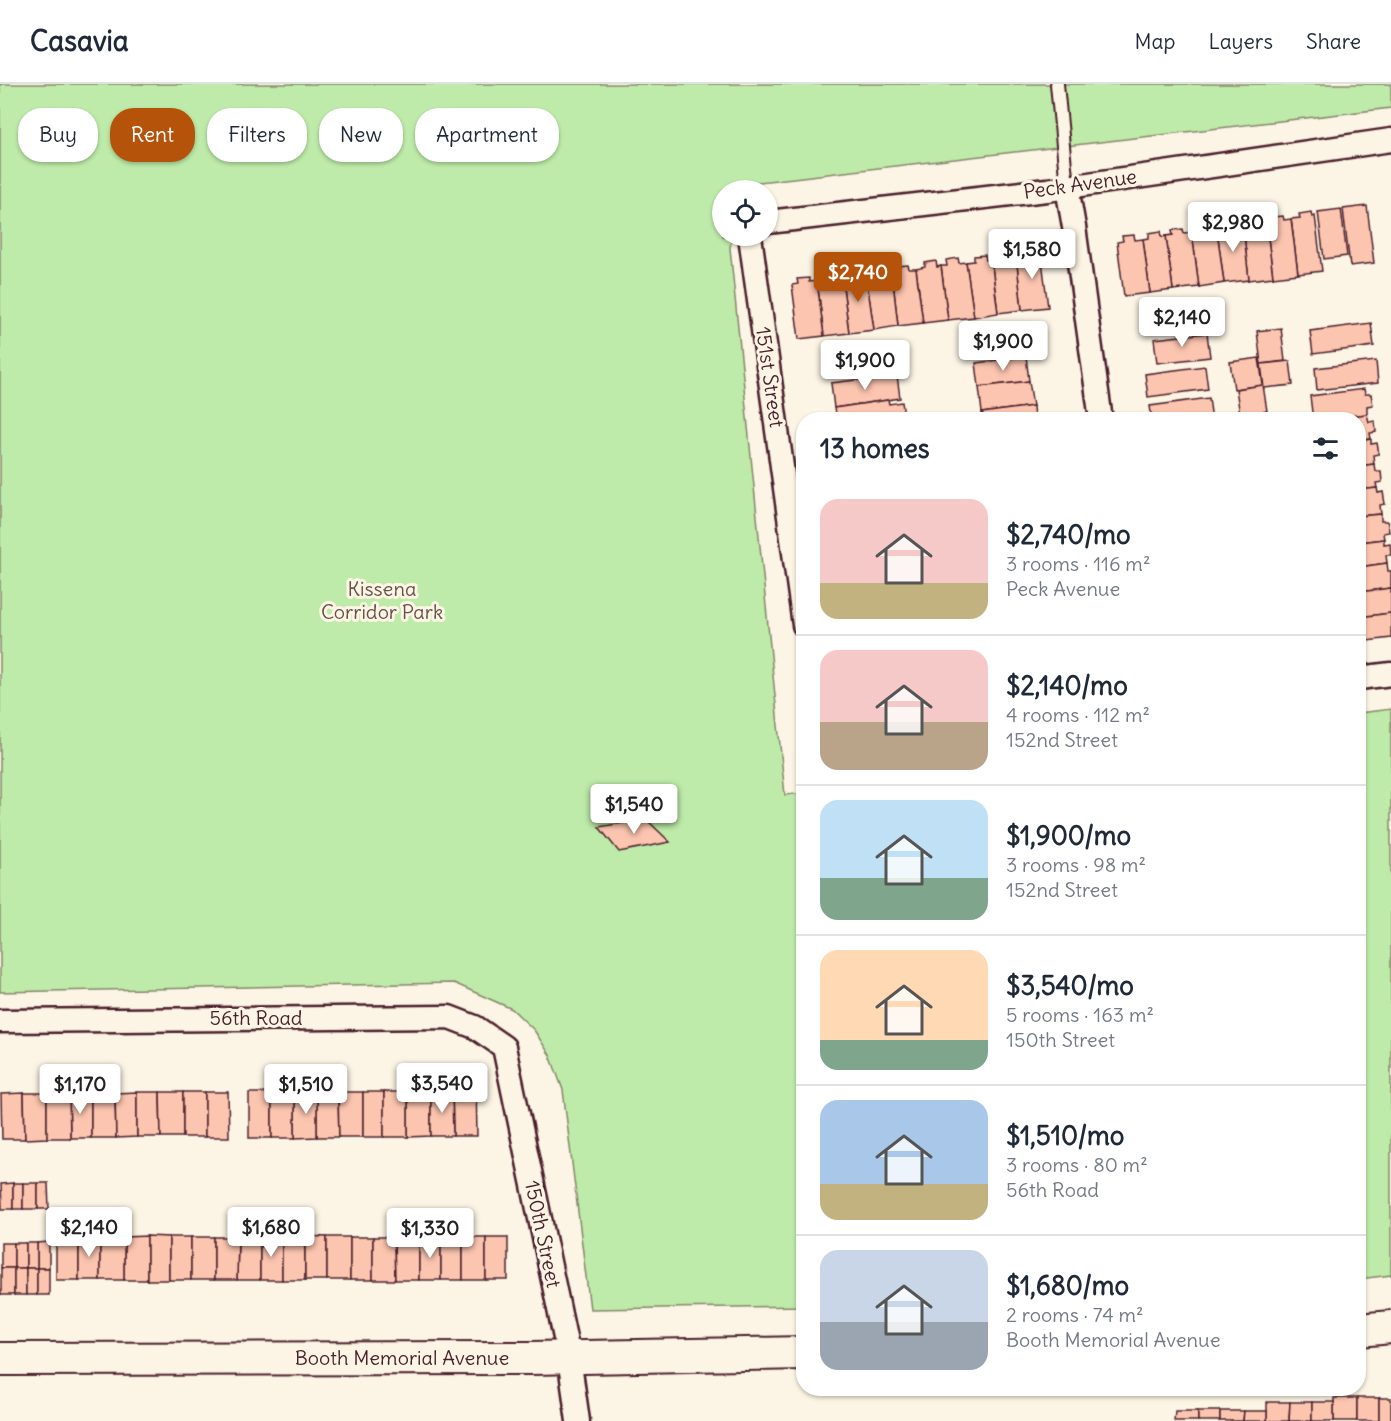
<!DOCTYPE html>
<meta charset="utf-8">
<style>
:root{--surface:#fff;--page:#f6f6f7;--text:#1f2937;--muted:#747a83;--line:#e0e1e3;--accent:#b45309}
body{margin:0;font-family:Delius,sans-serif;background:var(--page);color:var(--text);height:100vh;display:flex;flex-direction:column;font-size:22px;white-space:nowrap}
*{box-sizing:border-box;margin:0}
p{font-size:20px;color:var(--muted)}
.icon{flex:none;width:33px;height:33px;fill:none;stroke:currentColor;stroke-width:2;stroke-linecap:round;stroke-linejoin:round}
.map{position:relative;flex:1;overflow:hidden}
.drawer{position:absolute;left:796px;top:328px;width:570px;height:984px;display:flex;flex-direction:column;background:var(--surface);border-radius:24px;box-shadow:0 2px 4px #0004}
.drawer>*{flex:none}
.hud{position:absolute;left:18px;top:24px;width:570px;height:54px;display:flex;gap:12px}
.buttons{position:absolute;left:712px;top:96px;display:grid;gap:12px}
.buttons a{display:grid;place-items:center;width:66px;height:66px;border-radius:50%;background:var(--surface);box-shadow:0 2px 4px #0004;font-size:30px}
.price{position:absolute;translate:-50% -51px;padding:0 14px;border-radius:6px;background:#fff;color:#222;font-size:20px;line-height:39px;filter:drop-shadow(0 2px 3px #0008)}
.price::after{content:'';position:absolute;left:50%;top:36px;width:18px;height:14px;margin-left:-9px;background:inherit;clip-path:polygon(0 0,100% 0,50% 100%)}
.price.active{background:var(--accent);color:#fff}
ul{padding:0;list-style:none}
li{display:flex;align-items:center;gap:18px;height:150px;padding:0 24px}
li+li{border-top:2px solid var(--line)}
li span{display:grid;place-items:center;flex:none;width:168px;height:120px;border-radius:18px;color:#555}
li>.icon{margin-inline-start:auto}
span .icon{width:72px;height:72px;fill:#fffc;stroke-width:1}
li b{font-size:26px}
h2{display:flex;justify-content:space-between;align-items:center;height:72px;padding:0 24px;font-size:26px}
.pill{padding:0 21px;border-radius:24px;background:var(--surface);box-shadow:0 2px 4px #0004;font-size:21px;line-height:54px}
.pill.active{background:var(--accent);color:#fff}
header{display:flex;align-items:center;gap:36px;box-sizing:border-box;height:84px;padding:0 30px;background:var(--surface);border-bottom:2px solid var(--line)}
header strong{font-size:28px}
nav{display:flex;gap:33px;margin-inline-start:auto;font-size:21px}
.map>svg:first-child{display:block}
.green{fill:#beeba9;stroke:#84856a;stroke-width:1.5}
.building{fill:#fcc5b0;stroke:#4a1f2b;stroke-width:1.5}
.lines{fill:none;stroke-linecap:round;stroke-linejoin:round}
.lane-casing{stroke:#4a1f2b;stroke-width:16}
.street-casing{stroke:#4a1f2b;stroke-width:27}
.secondary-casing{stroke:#4a1f2b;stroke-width:36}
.lane{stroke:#fcf5e5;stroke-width:12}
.street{stroke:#fcf5e5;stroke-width:22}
.secondary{stroke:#fcf5e5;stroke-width:32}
.labels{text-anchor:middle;stroke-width:6;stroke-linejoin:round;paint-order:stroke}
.street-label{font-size:20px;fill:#4a1f2b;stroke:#fcf5e5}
.park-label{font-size:20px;fill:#67524a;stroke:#fcf5e5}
</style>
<header>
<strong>Casavia</strong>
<nav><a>Map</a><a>Layers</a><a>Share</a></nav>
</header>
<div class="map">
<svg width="1391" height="1337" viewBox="0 0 1391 1337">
<rect width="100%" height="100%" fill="#fcf5e5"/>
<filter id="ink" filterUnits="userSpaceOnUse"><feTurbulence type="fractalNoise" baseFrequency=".0167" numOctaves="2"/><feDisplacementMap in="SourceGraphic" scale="12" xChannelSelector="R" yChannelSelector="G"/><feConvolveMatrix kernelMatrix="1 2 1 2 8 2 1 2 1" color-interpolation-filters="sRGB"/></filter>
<g filter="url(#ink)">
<!-- green -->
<g class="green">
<polygon points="0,0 1391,0 1391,24 742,100 741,106 723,106 723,152 732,152 730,164 785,711 804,709 804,1222 590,1225 563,1006 550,971 534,946 512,925 454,899 0,908"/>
<polygon points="1391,625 1391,1191 1359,1195 1359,629"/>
</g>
<!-- building -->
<g class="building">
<polygon points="1367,122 1374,179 1350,182 1343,125"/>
<polygon points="1341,125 1347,172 1324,175 1318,128"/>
<polygon points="1311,128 1312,133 1315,132 1322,187 1298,190 1291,135 1300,134 1299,130"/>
<polygon points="1283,132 1284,136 1291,135 1298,190 1273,193 1266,139 1271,138 1271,133"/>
<polygon points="1260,134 1261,139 1266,139 1273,193 1249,196 1243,142 1250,140 1250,135"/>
<polygon points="1233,138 1233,143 1243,142 1249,196 1224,199 1217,146 1223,145 1222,140"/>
<polygon points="1211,141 1212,146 1217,146 1224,199 1199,203 1192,148 1201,147 1200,142"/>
<polygon points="1183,145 1184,149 1192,148 1199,203 1173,206 1166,152 1173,151 1172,146"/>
<polygon points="1161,147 1162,153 1166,152 1173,206 1150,209 1143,155 1149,154 1149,149"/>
<polygon points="1134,151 1135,156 1143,155 1150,209 1124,212 1117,158 1123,157 1122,152"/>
<polygon points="1036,163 1037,169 1041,169 1048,223 1022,226 1016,172 1025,171 1024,165"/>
<polygon points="1008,168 1008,173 1016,172 1022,226 998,229 991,175 996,175 996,169"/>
<polygon points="985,171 986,176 991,175 998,229 974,233 966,178 974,177 974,172"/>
<polygon points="958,174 959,179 966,178 974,233 948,236 941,182 947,182 946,176"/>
<polygon points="936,177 937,183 941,182 948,236 923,239 916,185 925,183 925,179"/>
<polygon points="908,181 909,185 916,185 923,239 898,242 892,189 898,188 897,182"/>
<polygon points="887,184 887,189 892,189 898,242 874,246 866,191 875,190 875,185"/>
<polygon points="859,187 859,192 866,191 874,246 849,249 842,195 848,194 847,189"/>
<polygon points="837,190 838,195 842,195 849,249 824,252 817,197 825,196 825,192"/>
<polygon points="809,194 809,198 817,197 824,252 799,255 792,201 798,200 797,195"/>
<polygon points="1371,239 1374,262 1313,270 1310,247"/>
<polygon points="1281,244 1285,277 1261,280 1257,247"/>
<polygon points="1207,249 1210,273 1157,279 1154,255"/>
<polygon points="1026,272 1029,297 979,303 976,279"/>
<polygon points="1259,274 1263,301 1234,305 1230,278"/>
<polygon points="1290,277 1293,301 1264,304 1261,280"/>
<polygon points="1376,277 1378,299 1317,306 1315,284"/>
<polygon points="1205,282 1208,305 1148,313 1145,290"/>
<polygon points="897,291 900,314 834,324 831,299"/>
<polygon points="1029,297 1033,322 982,329 979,303"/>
<polygon points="1263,301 1267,327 1240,331 1236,305"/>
<polygon points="1364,305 1365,310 1371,310 1373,321 1367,322 1367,330 1313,336 1310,312"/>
<polygon points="1209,314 1212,336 1152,336 1150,322"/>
<polygon points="888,316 889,320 902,318 904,332 890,334 890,336 836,336 834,324"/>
<polygon points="1033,322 1034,336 983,336 982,329"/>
<polygon points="1367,330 1369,338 1375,337 1376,348 1370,349 1371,355 1359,357 1359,336 1318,336"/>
<polygon points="1371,355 1371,360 1377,359 1379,370 1373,371 1374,380 1359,382 1359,357"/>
<polygon points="1374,380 1375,387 1381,387 1382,398 1376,399 1377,404 1359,406 1359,382"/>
<polygon points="1377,404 1378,409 1383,408 1385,420 1380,421 1381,430 1359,432 1359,406"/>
<polygon points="1381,430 1381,437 1387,437 1388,441 1389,448 1383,449 1384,455 1359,458 1359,432"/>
<polygon points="1384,455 1384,460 1390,459 1391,471 1386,471 1387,479 1359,483 1359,458"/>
<polygon points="1387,479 1388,487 1391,487 1391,504 1359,508 1359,483"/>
<polygon points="1391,504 1391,529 1359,533 1359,508"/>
<polygon points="1391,529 1391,554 1359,558 1359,533"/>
<polygon points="646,735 670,758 619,768 599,743"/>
<polygon points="452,997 476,997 477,1052 453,1052"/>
<polygon points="431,1007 431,1052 408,1053 408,1008"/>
<polygon points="431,1007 452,1007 453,1052 431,1052"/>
<polygon points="91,1008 91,1054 70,1054 69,1009"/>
<polygon points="91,1008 115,1009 116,1054 91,1054"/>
<polygon points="137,1008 137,1053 116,1054 115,1009"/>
<polygon points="137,1008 160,1008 161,1053 137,1053"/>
<polygon points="160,1008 183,1008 183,1053 161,1053"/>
<rect x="183" y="1008" width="22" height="45"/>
<polygon points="205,1008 228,1008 229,1053 205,1053"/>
<polygon points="317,1008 338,1008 339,1053 317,1053"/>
<polygon points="317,1008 317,1053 295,1054 295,1009"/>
<polygon points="338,1008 363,1008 363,1053 339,1053"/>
<rect x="363" y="1008" width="21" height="45"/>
<rect x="384" y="1008" width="24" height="45"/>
<polygon points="24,1009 25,1055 2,1055 1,1010"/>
<polygon points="24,1009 47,1009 47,1054 25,1055"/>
<polygon points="47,1009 69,1009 70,1054 47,1054"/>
<rect x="249" y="1009" width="23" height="45"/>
<rect x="272" y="1009" width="23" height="45"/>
<polygon points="13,1099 13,1125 2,1125 1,1100"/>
<rect x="13" y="1099" width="10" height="26"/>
<rect x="23" y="1099" width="15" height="26"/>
<polygon points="38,1099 48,1099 49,1125 38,1125"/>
<polygon points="147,1152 147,1196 124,1196 124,1153"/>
<polygon points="147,1152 169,1153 169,1196 147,1196"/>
<polygon points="260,1152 260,1196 237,1196 238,1153"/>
<polygon points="260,1152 282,1153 282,1196 260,1196"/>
<polygon points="305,1152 305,1196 282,1196 282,1153"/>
<polygon points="305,1152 327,1153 327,1196 305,1196"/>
<rect x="56" y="1153" width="23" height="43"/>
<rect x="79" y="1153" width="21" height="43"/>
<rect x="100" y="1153" width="24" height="43"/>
<rect x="169" y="1153" width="22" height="43"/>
<rect x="191" y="1153" width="23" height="43"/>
<polygon points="214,1153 238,1153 237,1196 214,1196"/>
<rect x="327" y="1153" width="23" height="43"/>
<rect x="350" y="1153" width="23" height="43"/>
<polygon points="373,1153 394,1153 395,1196 373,1196"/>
<polygon points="394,1153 419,1153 419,1196 395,1196"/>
<rect x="419" y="1153" width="22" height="43"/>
<rect x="441" y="1153" width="22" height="43"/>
<rect x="463" y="1153" width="23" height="43"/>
<rect x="486" y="1153" width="22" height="43"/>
<polygon points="49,1158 49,1184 37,1184 37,1159"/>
<rect x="1" y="1159" width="13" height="25"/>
<rect x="14" y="1159" width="12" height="25"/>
<rect x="26" y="1159" width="11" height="25"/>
<rect x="1" y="1184" width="13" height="27"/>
<rect x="14" y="1184" width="12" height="27"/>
<rect x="26" y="1184" width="11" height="27"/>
<rect x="37" y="1184" width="12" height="27"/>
<rect x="1334" y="1314" width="23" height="23"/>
<rect x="1357" y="1314" width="22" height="23"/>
<rect x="1379" y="1314" width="12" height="23"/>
<polygon points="1267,1318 1290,1318 1289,1337 1267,1337"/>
<polygon points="1290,1318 1312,1318 1312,1337 1289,1337"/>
<rect x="1312" y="1318" width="22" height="19"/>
<polygon points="1175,1327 1198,1327 1198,1337 1174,1337"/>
<rect x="1198" y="1327" width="22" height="10"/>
<polygon points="1220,1327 1244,1327 1243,1337 1220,1337"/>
<polygon points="1244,1327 1267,1327 1267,1337 1243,1337"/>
</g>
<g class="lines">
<defs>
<polyline id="lane" points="1057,0 1067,103"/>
<g id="street">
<polyline points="1067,103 1074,143 1101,336"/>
<polyline points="768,138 1047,106 1391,56"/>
<polyline points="750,152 804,541"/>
<polyline points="1359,594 1391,590"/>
<polyline points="0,937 449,933 475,943 504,963 569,1273 578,1337"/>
</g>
<g id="secondary">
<polyline points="1359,1246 1391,1243"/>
<polyline points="0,1275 531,1274 804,1269"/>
</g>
</defs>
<!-- lane casing -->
<use href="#lane" class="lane-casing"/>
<!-- street casing -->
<use href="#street" class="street-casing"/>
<!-- secondary casing -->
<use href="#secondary" class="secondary-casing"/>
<!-- lane -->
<use href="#lane" class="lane"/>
<!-- street -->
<use href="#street" class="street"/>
<!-- secondary -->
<use href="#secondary" class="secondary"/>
</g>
</g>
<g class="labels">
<!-- street labels -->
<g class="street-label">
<text transform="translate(1080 100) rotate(-8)" y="7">Peck Avenue</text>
<text transform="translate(770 293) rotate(82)" y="7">151st Street</text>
<text x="256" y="941">56th Road</text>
<text transform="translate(543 1150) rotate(78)" y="7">150th Street</text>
<text x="402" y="1281">Booth Memorial Avenue</text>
</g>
<!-- park labels -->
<g class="park-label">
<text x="382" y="512">Kissena<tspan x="382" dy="23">Corridor Park</tspan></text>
</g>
</g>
</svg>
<div class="buttons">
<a><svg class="icon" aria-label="locate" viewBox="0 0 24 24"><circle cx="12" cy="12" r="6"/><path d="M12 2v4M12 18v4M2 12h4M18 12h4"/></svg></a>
</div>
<b class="price" style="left:1233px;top:169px">$2,980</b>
<b class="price" style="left:1032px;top:196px">$1,580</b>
<b class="price active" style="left:858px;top:219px">$2,740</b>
<b class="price" style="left:1182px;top:264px">$2,140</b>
<b class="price" style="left:1003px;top:288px">$1,900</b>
<b class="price" style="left:865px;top:307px">$1,900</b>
<b class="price" style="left:634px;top:751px">$1,540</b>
<b class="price" style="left:442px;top:1030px">$3,540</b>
<b class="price" style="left:80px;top:1031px">$1,170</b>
<b class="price" style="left:306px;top:1031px">$1,510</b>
<b class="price" style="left:89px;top:1174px">$2,140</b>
<b class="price" style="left:271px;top:1174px">$1,680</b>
<b class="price" style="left:430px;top:1175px">$1,330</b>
<div class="hud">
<a class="pill">Buy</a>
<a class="pill active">Rent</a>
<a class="pill">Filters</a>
<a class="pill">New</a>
<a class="pill">Apartment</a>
</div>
<section class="drawer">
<h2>13 homes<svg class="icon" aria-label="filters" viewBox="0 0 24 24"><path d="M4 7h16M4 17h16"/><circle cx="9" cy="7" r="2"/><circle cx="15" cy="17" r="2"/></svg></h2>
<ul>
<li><span style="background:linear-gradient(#f6c9c9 70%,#c2b280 0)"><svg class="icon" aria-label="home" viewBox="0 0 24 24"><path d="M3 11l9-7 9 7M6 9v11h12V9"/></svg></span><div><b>$2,740/mo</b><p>3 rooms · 116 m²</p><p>Peck Avenue</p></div></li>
<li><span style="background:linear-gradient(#f6c9c9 60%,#b9a48a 0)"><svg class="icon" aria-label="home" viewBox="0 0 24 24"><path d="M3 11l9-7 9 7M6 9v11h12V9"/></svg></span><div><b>$2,140/mo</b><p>4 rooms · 112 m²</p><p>152nd Street</p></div></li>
<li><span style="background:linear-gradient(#bfe0f5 65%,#7fa58c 0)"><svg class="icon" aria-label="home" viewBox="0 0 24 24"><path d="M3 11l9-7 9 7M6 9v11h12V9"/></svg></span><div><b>$1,900/mo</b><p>3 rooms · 98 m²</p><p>152nd Street</p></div></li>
<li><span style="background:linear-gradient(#ffd9b3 75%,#7fa58c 0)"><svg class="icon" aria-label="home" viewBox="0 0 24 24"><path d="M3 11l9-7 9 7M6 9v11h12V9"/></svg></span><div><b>$3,540/mo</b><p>5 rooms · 163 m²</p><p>150th Street</p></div></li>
<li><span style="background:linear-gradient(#a9c7e8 70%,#c2b280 0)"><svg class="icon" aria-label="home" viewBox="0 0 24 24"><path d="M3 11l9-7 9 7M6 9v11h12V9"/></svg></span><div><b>$1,510/mo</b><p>3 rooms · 80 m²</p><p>56th Road</p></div></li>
<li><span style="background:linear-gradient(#c9d6e8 60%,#9aa5b1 0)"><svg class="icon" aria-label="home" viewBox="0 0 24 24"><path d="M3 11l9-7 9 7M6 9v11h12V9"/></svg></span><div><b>$1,680/mo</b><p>2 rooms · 74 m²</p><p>Booth Memorial Avenue</p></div></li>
</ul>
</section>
</div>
